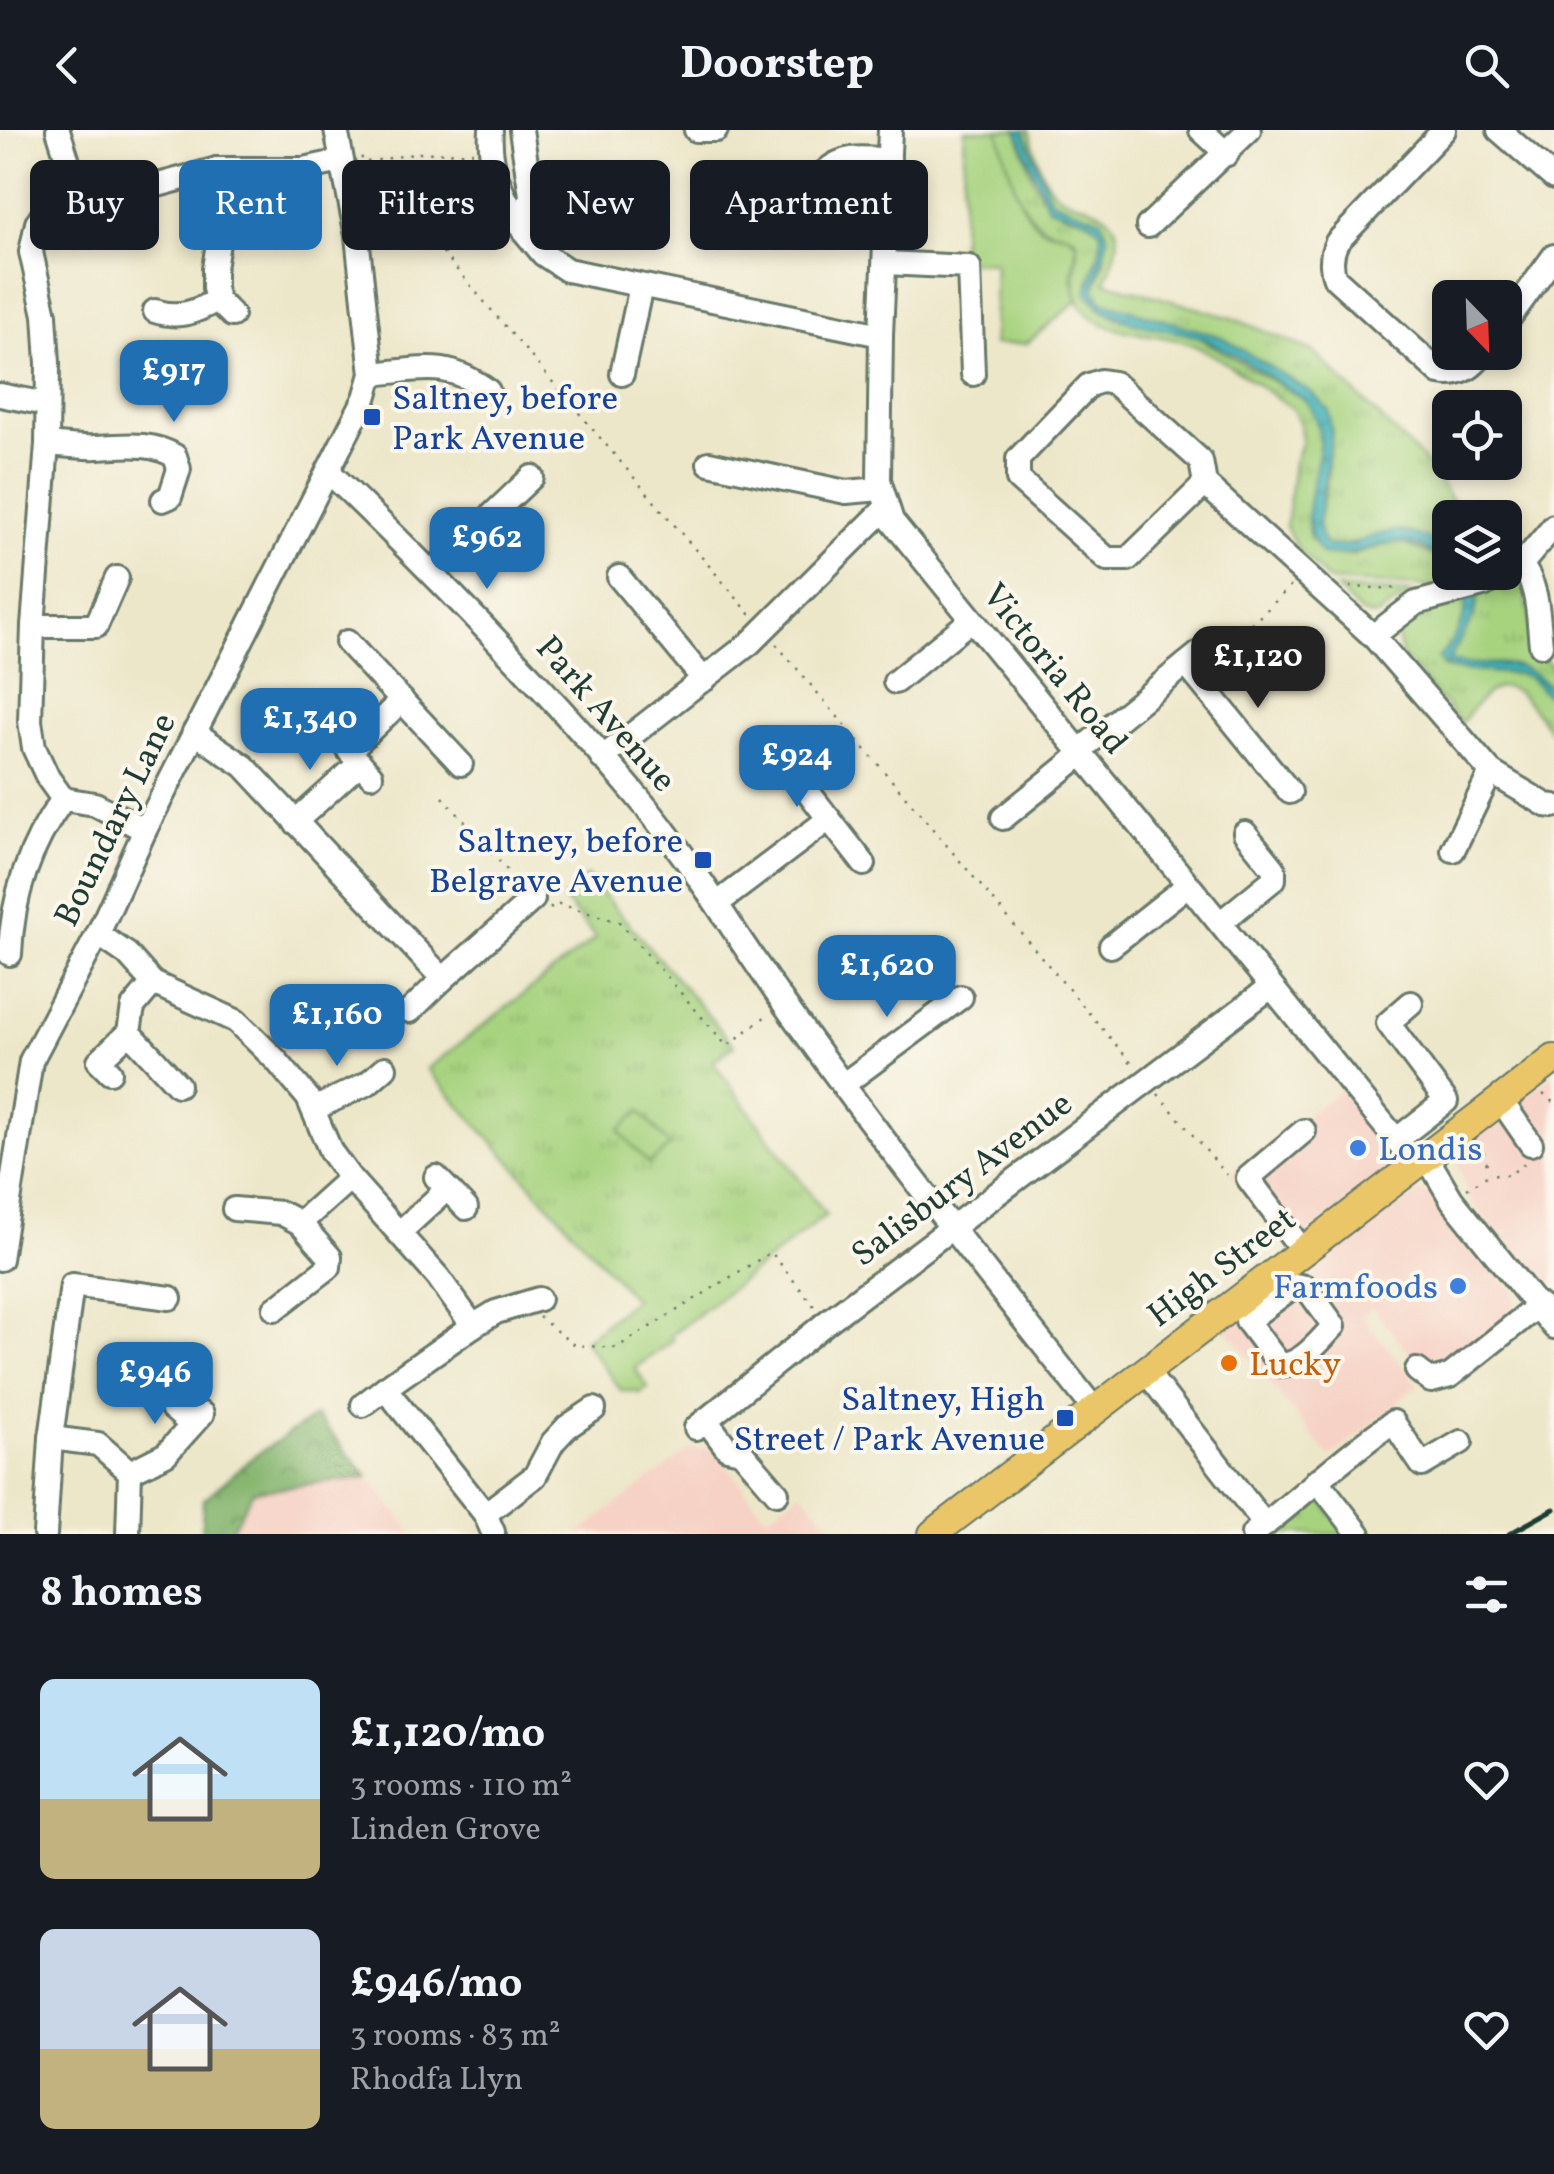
<!DOCTYPE html>
<meta charset="utf-8">
<style>
:root{--surface:#171b24;--page:#242831;--text:#f1f3f6;--muted:#9ea1a6;--accent:#1f6fb2}
body{margin:0;font-family:Vollkorn,serif;background:var(--page);color:var(--text);height:100vh;display:flex;flex-direction:column;font-size:38px;white-space:nowrap}
*{box-sizing:border-box;margin:0}
p{font-size:32px;color:var(--muted)}
.icon{flex:none;width:55px;height:55px;fill:none;stroke:currentColor;stroke-width:2;stroke-linecap:round;stroke-linejoin:round}
.map{position:relative;height:1404px;overflow:hidden}
.sheet{display:flex;flex-direction:column;background:var(--surface);flex:1}
.sheet>*{flex:none}
.top-card{position:absolute;left:30px;top:30px;width:1000px;height:90px;display:flex;gap:20px}
.needle{width:65px;rotate:157deg}
.tools{position:absolute;left:1432px;top:150px;display:grid;gap:20px}
.tools a{display:grid;place-items:center;width:90px;height:90px;border-radius:15px;background:var(--surface);box-shadow:0 5px 15px #0003;font-size:50px}
.price{position:absolute;translate:-50% -85px;padding:0 22px;border-radius:20px;background:var(--accent);color:#fff;font-size:32px;line-height:65px;filter:drop-shadow(0 2px 5px #0008)}
.price::after{content:'';position:absolute;left:50%;top:60px;width:30px;height:22px;margin-left:-15px;background:inherit;clip-path:polygon(0 0,100% 0,50% 100%)}
.price.active{background:#222;color:#fff}
ul{padding:0;list-style:none}
li{display:flex;align-items:center;gap:30px;height:250px;padding:0 40px}
li span{display:grid;place-items:center;flex:none;width:280px;height:200px;border-radius:15px;color:#555}
li>.icon{margin-inline-start:auto}
span .icon{width:120px;height:120px;fill:#fffc;stroke-width:1}
li b{font-size:42px}
h2{display:flex;justify-content:space-between;align-items:center;height:120px;padding:0 40px;font-size:42px}
.tag{padding:0 35px;border-radius:15px;background:var(--surface);box-shadow:0 5px 15px #0003;font-size:35px;line-height:90px}
.tag.active{background:var(--accent);color:#fff}
header{display:flex;justify-content:space-between;align-items:center;height:130px;padding:0 40px;background:var(--surface);font-size:45px;font-weight:700}
.map>svg:first-child{display:block}
.built{fill:#f6d1c5}
.grass{fill:url(#grass-tufts);stroke:#63885a;stroke-width:2.5}
.forest{fill:url(#forest-crowns);stroke:#527951;stroke-width:2.5}
.garden{fill:#a7d37f;stroke:#63885a;stroke-width:2.5}
.water{fill:url(#water-ripples);stroke:#2e7675;stroke-width:2.5}
.lines{fill:none;stroke-linecap:round;stroke-linejoin:round}
.minor-casing{stroke:#677868;stroke-width:28}
.major-casing{stroke:#677868;stroke-width:32}
.path{stroke:#677868;stroke-width:2.5;stroke-dasharray:2.5 8;stroke-linecap:butt}
.minor{stroke:#fff;stroke-width:22}
.major{stroke:#ebc669;stroke-width:28}
.rail{stroke:#1f3d34;stroke-width:5}
.transit-dot{fill:#1a4fb4;stroke:#fbf7ec;stroke-width:4}
.shop-dot{fill:#3f7fe0;stroke:#fbf7ec;stroke-width:4}
.food-dot{fill:#e8710a;stroke:#fbf7ec;stroke-width:4}
.labels{text-anchor:middle;stroke-width:8;stroke-linejoin:round;paint-order:stroke}
.transit-label{font-size:35px;fill:#164399;stroke:#fbf7ec;text-anchor:end}
.street-label{font-size:35px;fill:#1f3d34;stroke:#fbf7ec}
.shop-label{font-size:35px;fill:#366cbe;stroke:#fbf7ec;text-anchor:start}
.food-label{font-size:35px;fill:#c56008;stroke:#fbf7ec;text-anchor:start}
</style>
<header><svg class="icon" aria-label="back" viewBox="0 0 24 24"><path d="M15 5l-7 7 7 7"/></svg>Doorstep<svg class="icon" aria-label="search" viewBox="0 0 24 24"><circle cx="10" cy="10" r="6"/><path d="M15 15l6 6"/></svg></header>
<div class="map">
<svg width="1554" height="1404" viewBox="0 0 1554 1404">
<defs>
<pattern id="grass-tufts" width="24" height="20" patternUnits="userSpaceOnUse" patternTransform="scale(2.5)"><rect width="24" height="20" fill="#a7d37f"/><path d="M3 7l-1-3M5 7V3M7 7l1-3M15 17l-1-3M17 17v-4M19 17l1-3" fill="none" stroke="#8fb66e"/></pattern>
<pattern id="forest-crowns" width="20" height="18" patternUnits="userSpaceOnUse" patternTransform="scale(2.5)"><rect width="20" height="18" fill="#85b56e"/><path d="M2 6a3 3 0 1 1 6 0M12 15a3 3 0 1 1 6 0" fill="none" stroke="#6c945b"/></pattern>
<pattern id="water-ripples" width="26" height="14" patternUnits="userSpaceOnUse" patternTransform="scale(2.5)"><rect width="26" height="14" fill="#3eafb6"/><path d="M2 4q2-2 4 0t4 0M15 11q2-2 4 0t4 0" fill="none" stroke="#339095"/></pattern>
</defs>
<rect width="100%" height="100%" fill="#fbf7ec"/>
<filter id="ink" filterUnits="userSpaceOnUse"><feTurbulence type="fractalNoise" baseFrequency=".01" numOctaves="2"/><feDisplacementMap in="SourceGraphic" scale="20" xChannelSelector="R" yChannelSelector="G"/><feConvolveMatrix kernelMatrix="1 2 1 2 8 2 1 2 1" color-interpolation-filters="sRGB"/></filter>
<filter id="wash" filterUnits="userSpaceOnUse"><feTurbulence type="fractalNoise" baseFrequency=".0048" numOctaves="4" result="noise"/><feDisplacementMap in="SourceGraphic" scale="40" xChannelSelector="R" yChannelSelector="G"/><feGaussianBlur stdDeviation="2.25" result="paint"/><feColorMatrix in="noise" values="0 0 0 0 0 0 0 0 0 0 0 0 0 0 0 0 0 1.4 0 .05"/><feComposite in="paint" operator="in"/></filter>
<g filter="url(#wash)">
<rect width="100%" height="100%" fill="#ede7ca"/>
<!-- built -->
<g class="built">
<polygon points="1554,945 1554,1181 1468,1067 1458,1033 1469,1007"/>
<polygon points="1341,959 1400,1031 1290,1119 1230,1044"/>
<polygon points="1410,1059 1433,1064 1441,1071 1513,1160 1515,1177 1511,1184 1436,1240 1422,1239 1372,1177 1360,1185 1419,1255 1330,1328 1225,1197 1398,1061"/>
<polygon points="692,1318 714,1319 766,1387 802,1361 838,1404 578,1404"/>
<polygon points="368,1347 414,1404 225,1404 252,1361"/>
</g>
<!-- grass -->
<g class="grass">
<path d="M998 0H1017C1026 24 1033 68 1057 80 1072 88 1090 85 1101 101V116L1089 152 1099 178 1140 194 1196 206 1306 271C1340 314 1298 362 1310 409L1352 426 1396 411 1445 430 1450 442 1455 443C1480 474 1455 505 1441 536L1448 539 1520 544 1530 548 1554 572V606C1542 592 1518 548 1495 559 1482 564 1470 583 1461 593L1401 524 1396 503 1437 457 1329 451 1297 418 1286 397 1294 333 1302 311 1300 294 1293 279C1265 261 1222 227 1193 215 1159 200 1098 210 1079 172 1068 151 1079 131 1077 110 1067 99 1052 104 1041 95 1014 75 1007 30 998 0Z"/>
<path d="M1024 0H1029C1035 19 1039 43 1052 59 1059 67 1070 70 1080 73 1129 90 1122 111 1105 152L1232 188 1313 221 1427 334 1463 387 1450 388V422C1436 409 1409 400 1390 402 1366 405 1359 417 1328 416L1322 409 1318 394 1328 346V279L1221 207 1101 171 1094 160 1104 131 1106 100C1095 75 1067 86 1051 69 1040 58 1030 16 1024 0Z"/>
<path d="M1469 443H1492L1501 461 1522 454 1530 486 1529 520 1554 536V561C1511 519 1500 540 1449 532 1461 498 1492 482 1469 443Z"/>
<polygon points="1337,459 1412,463 1375,487 1361,483"/>
<polygon points="587,746 734,915 713,932 826,1085 670,1206 673,1210 635,1238 648,1258 641,1263 621,1260 584,1211 634,1169 427,939 596,808 563,769"/>
<polygon points="1316,1363 1347,1404 1270,1404"/>
</g>
<!-- forest -->
<polygon class="forest" points="316,1286 368,1347 253,1361 229,1404 202,1404 203,1370 256,1325"/>
<!-- garden -->
<g class="garden">
<path d="M965 0H998C1006 26 1017 82 1041 98 1054 106 1067 98 1077 114L1072 146 1077 171 1027 213 993 215 995 132 960 131Z"/>
<polygon points="640,981 670,1016 649,1034 619,1000"/>
</g>
<!-- water -->
<g class="water">
<path d="M1017 0H1024L1051 70 1101 89 1108 107 1094 160 1101 171 1221 207 1311 262 1328 279 1332 304 1318 394 1322 409 1328 416C1357 417 1366 405 1390 402 1409 400 1436 409 1450 422V436C1439 423 1409 410 1392 413 1366 417 1349 429 1322 424 1282 377 1345 321 1306 271 1276 252 1223 213 1191 205 1158 197 1104 195 1087 161L1101 116V101L1090 90 1048 77Z"/>
<path d="M1455 443H1469C1492 481 1462 498 1449 531 1500 542 1510 518 1554 561V572L1530 548 1520 544 1448 539 1438 529C1459 504 1479 473 1455 443Z"/>
</g>
</g>
<g filter="url(#ink)">
<g class="lines">
<defs>
<g id="minor">
<polyline points="58,0 75,54"/>
<path d="M491 0C488 38 503 67 523 100"/>
<polyline points="521,0 531,65 523,100 543,124 567,140 881,205"/>
<polyline points="696,0 716,0"/>
<polyline points="890,0 881,205 879,350 892,391 1416,1034"/>
<polyline points="1201,0 1227,24"/>
<path d="M1444 0 1337 112C1331 124 1330 135 1335 148L1440 243C1459 247 1473 238 1484 222"/>
<polyline points="1499,0 1554,48"/>
<polyline points="217,39 222,85 214,139 214,158 217,170 232,185"/>
<path d="M824 60 825 42C845 24 863 28 889 30"/>
<polyline points="1148,96 1249,0"/>
<polyline points="885,133 969,137 973,244"/>
<path d="M155 181C179 189 196 182 217 170"/>
<polyline points="1505,194 1554,126"/>
<path d="M372 244C421 240 446 229 488 261"/>
<polyline points="622,244 641,156"/>
<polyline points="0,265 46,274"/>
<path d="M47 314C63 315 80 318 96 317 124 316 150 311 175 326L179 339 170 367 163 370"/>
<polyline points="709,333 846,362 881,359"/>
<path d="M328 341C435 444 539 551 636 665 692 731 735 805 785 875 883 1013 989 1146 1094 1279"/>
<polyline points="1205,354 1128,429 1107,429 1018,349 1018,329 1089,255 1101,251 1114,253 1201,331 1205,354 1373,506 1491,642 1453,720"/>
<path d="M1521 435C1539 455 1538 490 1541 515"/>
<polyline points="433,441 532,347"/>
<polyline points="619,447 704,550"/>
<polyline points="33,496 96,496 117,448"/>
<polyline points="1373,506 1416,473 1483,455 1521,435 1554,396"/>
<polyline points="347,512 461,634"/>
<polyline points="1186,534 1290,662"/>
<polyline points="895,552 971,490"/>
<polyline points="194,602 244,636 443,849 533,769"/>
<polyline points="1079,621 1213,512"/>
<polyline points="602,628 750,513 886,378"/>
<polyline points="793,642 829,689"/>
<polyline points="1491,642 1546,675 1554,676"/>
<polyline points="371,645 349,621 402,570"/>
<polyline points="1003,688 1082,624"/>
<polyline points="295,692 360,633"/>
<polyline points="145,700 95,674 63,669 48,648 34,618 30,591 33,496 47,314 48,233 45,185 31,122 37,93 53,70 75,54 102,47 158,55 217,39 304,39 341,31"/>
<polyline points="718,773 829,689 864,734"/>
<polyline points="1220,793 1274,749 1274,739 1245,703"/>
<polyline points="98,804 127,824 153,853 236,891 276,930 308,968 331,1022 350,1048 438,1147 473,1196 385,1258 485,1384 493,1402"/>
<polyline points="1111,816 1188,755"/>
<path d="M10 824C12 766 29 716 63 669"/>
<polyline points="410,881 443,849"/>
<polyline points="129,902 178,955"/>
<polyline points="110,942 99,931 129,902 133,877 153,853"/>
<polyline points="844,954 961,867"/>
<polyline points="1500,969 1531,1014"/>
<polyline points="314,979 368,953 385,938"/>
<polyline points="1396,1010 1446,971 1388,893 1411,873"/>
<polyline points="1426,1026 1452,1070 1554,1197"/>
<polyline points="436,1047 466,1078"/>
<polyline points="234,1079 281,1083 300,1093"/>
<polyline points="400,1102 447,1059"/>
<polyline points="1303,1121 1248,1048 1304,1001"/>
<polyline points="0,1129 31,931 98,804 145,700 365,268 372,244 357,106 336,0"/>
<path d="M1295 1155 1306 1157 1334 1196C1319 1211 1302 1235 1280 1235L1247 1191Z"/>
<polyline points="275,1179 329,1137 330,1127 300,1093 350,1048"/>
<polyline points="473,1196 496,1182 539,1169"/>
<polyline points="1145,1240 1265,1395"/>
<polyline points="1417,1240 1431,1251 1450,1246 1539,1175"/>
<polyline points="363,1275 385,1258"/>
<polyline points="172,1278 192,1295"/>
<polyline points="706,1290 727,1318 741,1321 777,1363"/>
<polyline points="696,1298 827,1192 1271,857"/>
<polyline points="51,1308 98,1314 130,1342 128,1404"/>
<polyline points="130,1342 166,1324 202,1284"/>
<polyline points="1317,1350 1359,1404"/>
<polyline points="485,1384 535,1346 553,1312 567,1297 594,1279"/>
<polyline points="45,1404 51,1308 72,1155 170,1168"/>
<path d="M1253 1404C1301 1367 1343 1326 1393 1292L1422 1335 1461 1312"/>
</g>
<polyline id="major" points="933,1404 1554,929"/>
</defs>
<!-- minor casing -->
<use href="#minor" class="minor-casing"/>
<!-- major casing -->
<use href="#major" class="major-casing"/>
<!-- path -->
<g class="path">
<polyline points="361,27 751,485"/>
<polyline points="367,32 419,23 473,22"/>
<polyline points="1350,457 1402,459"/>
<polyline points="1232,503 1255,491 1292,455"/>
<polyline points="776,514 1133,935"/>
<polyline points="443,667 521,756"/>
<polyline points="550,779 556,773 619,792 727,916 770,883"/>
<polyline points="289,918 317,893 327,902 359,871 382,894 393,885"/>
<polyline points="1158,964 1227,1045"/>
<polyline points="1543,964 1554,972"/>
<polyline points="1478,1013 1482,1017 1489,1042"/>
<polyline points="1467,1059 1490,1044 1509,1045 1525,1033"/>
<polyline points="539,1187 574,1215 616,1218 771,1122 814,1176"/>
</g>
<!-- minor -->
<use href="#minor" class="minor"/>
<!-- major -->
<use href="#major" class="major"/>
<!-- rail -->
<polyline class="rail" points="1509,1404 1554,1379"/>
</g>
</g>
<!-- markers -->
<g class="transit-dot">
<rect x="362" y="277" width="20" height="20" rx="5"/>
<rect x="693" y="720" width="20" height="20" rx="5"/>
<rect x="1055" y="1278" width="20" height="20" rx="5"/>
</g>
<g class="shop-dot">
<circle cx="1358" cy="1018" r="10"/>
<circle cx="1458" cy="1156" r="10"/>
</g>
<circle class="food-dot" cx="1229" cy="1233" r="10"/>
<g class="labels">
<!-- transit labels -->
<g class="transit-label">
<text x="392" y="279" text-anchor="start">Saltney, before<tspan x="392" dy="40">Park Avenue</tspan></text>
<text x="683" y="722">Saltney, before<tspan x="683" dy="40">Belgrave Avenue</tspan></text>
<text x="1045" y="1280">Saltney, High<tspan x="1045" dy="40">Street / Park Avenue</tspan></text>
</g>
<!-- street labels -->
<g class="street-label">
<text transform="translate(1056 538) rotate(51)" y="12">Victoria Road</text>
<text transform="translate(607 583) rotate(49)" y="12">Park Avenue</text>
<text transform="translate(114 689) rotate(-64)" y="12">Boundary Lane</text>
<text transform="translate(961 1048) rotate(-37)" y="12">Salisbury Avenue</text>
<text transform="translate(1221 1136) rotate(-37)" y="12">High Street</text>
</g>
<!-- shop labels -->
<g class="shop-label">
<text x="1378" y="1030">Londis</text>
<text x="1438" y="1168" text-anchor="end">Farmfoods</text>
</g>
<!-- food labels -->
<g class="food-label">
<text x="1249" y="1245">Lucky</text>
</g>
</g>
</svg>
<div class="tools">
<a><svg class="needle" viewBox="-14 -14 28 28"><path d="M0-13l5 13h-10z" fill="#e53935"/><path d="M0 13l5-13h-10z" fill="#9ea1a6"/></svg></a>
<a><svg class="icon" aria-label="locate" viewBox="0 0 24 24"><circle cx="12" cy="12" r="6"/><path d="M12 2v4M12 18v4M2 12h4M18 12h4"/></svg></a>
<a><svg class="icon" aria-label="layers" viewBox="0 0 24 24"><path d="M12 4l9 5-9 5-9-5zM3 14l9 5 9-5"/></svg></a>
</div>
<b class="price" style="left:174px;top:295px">£917</b>
<b class="price" style="left:487px;top:462px">£962</b>
<b class="price active" style="left:1258px;top:581px">£1,120</b>
<b class="price" style="left:310px;top:643px">£1,340</b>
<b class="price" style="left:797px;top:680px">£924</b>
<b class="price" style="left:887px;top:890px">£1,620</b>
<b class="price" style="left:337px;top:939px">£1,160</b>
<b class="price" style="left:155px;top:1297px">£946</b>
<div class="top-card">
<a class="tag">Buy</a>
<a class="tag active">Rent</a>
<a class="tag">Filters</a>
<a class="tag">New</a>
<a class="tag">Apartment</a>
</div>
</div>
<section class="sheet">
<h2>8 homes<svg class="icon" aria-label="filters" viewBox="0 0 24 24"><path d="M4 7h16M4 17h16"/><circle cx="9" cy="7" r="2"/><circle cx="15" cy="17" r="2"/></svg></h2>
<ul>
<li><span style="background:linear-gradient(#bfe0f5 60%,#c2b280 0)"><svg class="icon" aria-label="home" viewBox="0 0 24 24"><path d="M3 11l9-7 9 7M6 9v11h12V9"/></svg></span><div><b>£1,120/mo</b><p>3 rooms · 110 m²</p><p>Linden Grove</p></div><svg class="icon" aria-label="heart" viewBox="0 0 24 24"><path d="M12 20l-8-8c-3-5 5-10 8-4 3-6 11-1 8 4z"/></svg></li>
<li><span style="background:linear-gradient(#c9d6e8 60%,#c2b280 0)"><svg class="icon" aria-label="home" viewBox="0 0 24 24"><path d="M3 11l9-7 9 7M6 9v11h12V9"/></svg></span><div><b>£946/mo</b><p>3 rooms · 83 m²</p><p>Rhodfa Llyn</p></div><svg class="icon" aria-label="heart" viewBox="0 0 24 24"><path d="M12 20l-8-8c-3-5 5-10 8-4 3-6 11-1 8 4z"/></svg></li>
</ul>
</section>
